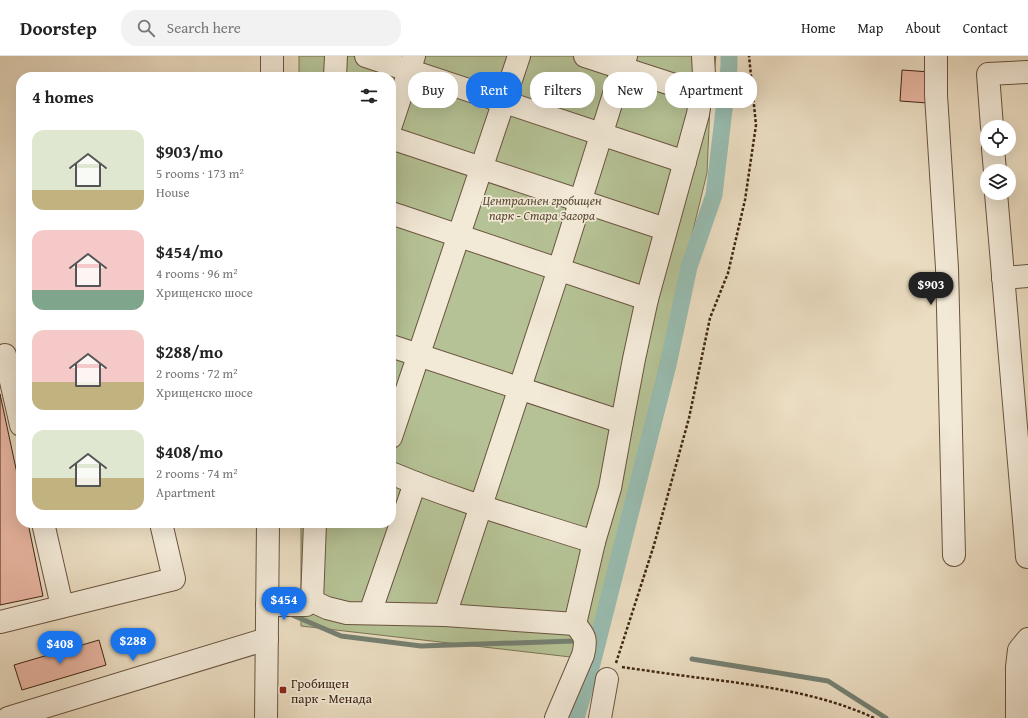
<!DOCTYPE html>
<meta charset="utf-8">
<style>
:root{--surface:#fff;--page:#f2f2f2;--text:#222;--muted:#767676;--line:#e0e0e0;--accent:#1a73e8}
body{margin:0;font-family:"Gentium Book Plus",serif;background:var(--page);color:var(--text);height:100vh;display:flex;flex-direction:column;font-size:15px;white-space:nowrap}
*{box-sizing:border-box;margin:0}
p{font-size:13px;color:var(--muted)}
.icon{flex:none;width:22px;height:22px;fill:none;stroke:currentColor;stroke-width:2;stroke-linecap:round;stroke-linejoin:round}
.map{position:relative;flex:1;overflow:hidden}
.drawer{position:absolute;left:16px;top:16px;width:380px;height:456px;display:flex;flex-direction:column;background:var(--surface);border-radius:16px;box-shadow:0 4px 16px #0002}
.drawer>*{flex:none}
.banner{position:absolute;left:408px;top:16px;width:380px;height:36px;display:flex;gap:8px}
.controls{position:absolute;left:980px;top:64px;display:grid;gap:8px}
.controls a{display:grid;place-items:center;width:36px;height:36px;border-radius:50%;background:var(--surface);box-shadow:0 4px 16px #0002;font-size:20px}
.price{position:absolute;translate:-50% -34px;padding:0 9px;border-radius:14px;background:var(--accent);color:#fff;font-size:13px;line-height:26px;filter:drop-shadow(0 1px 2px #0008)}
.price::after{content:'';position:absolute;left:50%;top:24px;width:12px;height:9px;margin-left:-6px;background:inherit;clip-path:polygon(0 0,100% 0,50% 100%)}
.price.on{background:#222;color:#fff}
ul{padding:0;list-style:none}
li{display:flex;align-items:center;gap:12px;height:100px;padding:0 16px}
li span{display:grid;place-items:center;flex:none;width:112px;height:80px;border-radius:12px;color:#555}
li>.icon{margin-inline-start:auto}
span .icon{width:48px;height:48px;fill:#fffc;stroke-width:1}
li b{font-size:17px}
h2{display:flex;justify-content:space-between;align-items:center;height:48px;padding:0 16px;font-size:17px}
.chip{padding:0 14px;border-radius:16px;background:var(--surface);box-shadow:0 4px 16px #0002;font-size:14px;line-height:36px}
.chip.on{background:var(--accent);color:#fff}
header{display:flex;align-items:center;gap:24px;box-sizing:border-box;height:56px;padding:0 20px;background:var(--surface);border-bottom:1px solid var(--line)}
header strong{font-size:19px}
nav{display:flex;gap:22px;margin-inline-start:auto;font-size:14px}
.search{width:280px;height:36px;background:var(--page);display:flex;align-items:center;gap:10px;box-sizing:border-box;padding:0 14px;border-radius:16px;color:var(--muted);font-size:15px}
.map>svg:first-child{display:block}
.green{fill:#b5c295;stroke:#7a7455}
.lines{fill:none;stroke-linecap:round;stroke-linejoin:round}
.stream{stroke:#758072;stroke-width:5}
.canal{stroke:#98bcb0;stroke-width:17}
.building{fill:#e9b6a2;stroke:#402615}
.minor-casing{stroke:#6b5440;stroke-width:24}
.path{stroke:#402615;stroke-width:2.5;stroke-dasharray:3 2;stroke-linecap:butt}
.minor{stroke:#f2e9d7;stroke-width:22}
.poi-dot{fill:#8f2418;stroke:#f2e9d7;stroke-width:1.5}
.labels{text-anchor:middle;stroke-width:3.5;stroke-linejoin:round;paint-order:stroke}
.park-label{font-size:13px;font-style:italic;fill:#5d4d35;stroke:#f2e9d7}
.poi-label{font-size:13px;fill:#402615;stroke:#f2e9d7;text-anchor:start}
</style>
<header>
<strong>Doorstep</strong>
<div class="search"><svg class="icon" aria-label="search" viewBox="0 0 24 24"><circle cx="10" cy="10" r="6"/><path d="M15 15l6 6"/></svg>Search here</div>
<nav><a>Home</a><a>Map</a><a>About</a><a>Contact</a></nav>
</header>
<div class="map">
<svg width="1028" height="662" viewBox="0 0 1028 662">
<rect width="100%" height="100%" fill="#ebddc2"/>
<filter id="stains"><feTurbulence type="fractalNoise" baseFrequency=".005" numOctaves="4"/><feColorMatrix values="0 0 0 0 .2 0 0 0 0 .09 0 0 0 0 .02 0 0 0 .5 -.17"/></filter>
<radialGradient id="worn" r=".72"><stop offset=".6" stop-color="#630" stop-opacity="0"/><stop offset="1" stop-color="#630" stop-opacity=".3"/></radialGradient>
<!-- green -->
<polygon class="green" points="299,0 716,0 710,48 707,117 588,603 301,570 301,467 391,467 391,21 299,21"/>
<g class="lines">
<!-- stream -->
<g class="stream">
<polyline points="290,558 341,580 421,590 574,585"/>
<polyline points="692,603 828,625 886,662"/>
</g>
<!-- canal -->
<polyline class="canal" points="576,662 592,608 668,309 689,211 714,139 729,11 729,0"/>
</g>
<!-- building -->
<g class="building">
<polygon points="902,14 930,16 928,47 900,45"/>
<polygon points="0,338 21,436 21,467 28,467 43,540 0,549"/>
<polygon points="99,584 106,609 22,634 14,609"/>
</g>
<g class="lines">
<defs>
<g id="minor">
<polyline points="366,0 685,106"/>
<polyline points="585,0 702,38"/>
<polyline points="936,0 936,39 947,212 954,499"/>
<polyline points="272,21 272,0"/>
<polyline points="335,21 336,0"/>
<polyline points="391,69 414,0"/>
<polyline points="992,71 988,18 1028,16"/>
<polyline points="391,82 665,173"/>
<polyline points="993,93 995,115"/>
<polyline points="996,137 1026,488 1027,501 1028,501"/>
<polyline points="391,157 647,243"/>
<polyline points="1003,222 1028,220"/>
<polyline points="391,290 622,366 634,303 647,243 698,58 704,19 703,0"/>
<polyline points="5,299 21,369"/>
<polyline points="391,381 519,0"/>
<path d="M391 417C457 445 526 464 594 486"/>
<polyline points="43,467 62,550"/>
<polyline points="312,545 315,467"/>
<polyline points="267,549 306,549 312,545 327,552 347,557 445,559 575,568 594,486 610,432 622,366"/>
<polyline points="370,557 415,427"/>
<polyline points="445,559 559,213 626,0"/>
<polyline points="0,566 174,523 161,467"/>
<polyline points="8,662 267,583"/>
<polyline points="266,662 268,467"/>
<path d="M556 662 583 599C587 583 585 580 575 568"/>
<polyline points="600,662 607,623"/>
<polyline points="1017,662 1017,611 1019,594 1028,583"/>
</g>
</defs>
<!-- minor casing -->
<use href="#minor" class="minor-casing"/>
<!-- path -->
<g class="path">
<polyline points="616,607 654,489 689,362 710,262 728,217 745,144 756,69 749,0"/>
<path d="M622 611C656 616 691 621 725 625 776 632 827 640 874 662"/>
</g>
<!-- minor -->
<use href="#minor" class="minor"/>
</g>
<!-- markers -->
<rect class="poi-dot" x="279" y="630" width="8" height="8" rx="2"/>
<g class="labels">
<!-- park labels -->
<g class="park-label">
<text x="542" y="149">Централнен гробищен<tspan x="542" dy="15">парк - Стара Загора</tspan></text>
</g>
<!-- poi labels -->
<g class="poi-label">
<text x="291" y="632">Гробищен<tspan x="291" dy="15">парк - Менада</tspan></text>
</g>
</g>
<rect width="100%" height="100%" filter="url(#stains)"/>
<rect width="100%" height="100%" fill="url(#worn)"/>
</svg>
<div class="controls">
<a><svg class="icon" aria-label="locate" viewBox="0 0 24 24"><circle cx="12" cy="12" r="6"/><path d="M12 2v4M12 18v4M2 12h4M18 12h4"/></svg></a>
<a><svg class="icon" aria-label="layers" viewBox="0 0 24 24"><path d="M12 4l9 5-9 5-9-5zM3 14l9 5 9-5"/></svg></a>
</div>
<b class="price on" style="left:931px;top:250px">$903</b>
<b class="price" style="left:284px;top:565px">$454</b>
<b class="price" style="left:133px;top:606px">$288</b>
<b class="price" style="left:60px;top:609px">$408</b>
<div class="banner">
<a class="chip">Buy</a>
<a class="chip on">Rent</a>
<a class="chip">Filters</a>
<a class="chip">New</a>
<a class="chip">Apartment</a>
</div>
<section class="drawer">
<h2>4 homes<svg class="icon" aria-label="filters" viewBox="0 0 24 24"><path d="M4 7h16M4 17h16"/><circle cx="9" cy="7" r="2"/><circle cx="15" cy="17" r="2"/></svg></h2>
<ul>
<li><span style="background:linear-gradient(#dfe7d0 75%,#c2b280 0)"><svg class="icon" aria-label="home" viewBox="0 0 24 24"><path d="M3 11l9-7 9 7M6 9v11h12V9"/></svg></span><div><b>$903/mo</b><p>5 rooms · 173 m²</p><p>House</p></div></li>
<li><span style="background:linear-gradient(#f6c9c9 75%,#7fa58c 0)"><svg class="icon" aria-label="home" viewBox="0 0 24 24"><path d="M3 11l9-7 9 7M6 9v11h12V9"/></svg></span><div><b>$454/mo</b><p>4 rooms · 96 m²</p><p>Хрищенско шосе</p></div></li>
<li><span style="background:linear-gradient(#f6c9c9 65%,#c2b280 0)"><svg class="icon" aria-label="home" viewBox="0 0 24 24"><path d="M3 11l9-7 9 7M6 9v11h12V9"/></svg></span><div><b>$288/mo</b><p>2 rooms · 72 m²</p><p>Хрищенско шосе</p></div></li>
<li><span style="background:linear-gradient(#dfe7d0 60%,#c2b280 0)"><svg class="icon" aria-label="home" viewBox="0 0 24 24"><path d="M3 11l9-7 9 7M6 9v11h12V9"/></svg></span><div><b>$408/mo</b><p>2 rooms · 74 m²</p><p>Apartment</p></div></li>
</ul>
</section>
</div>
